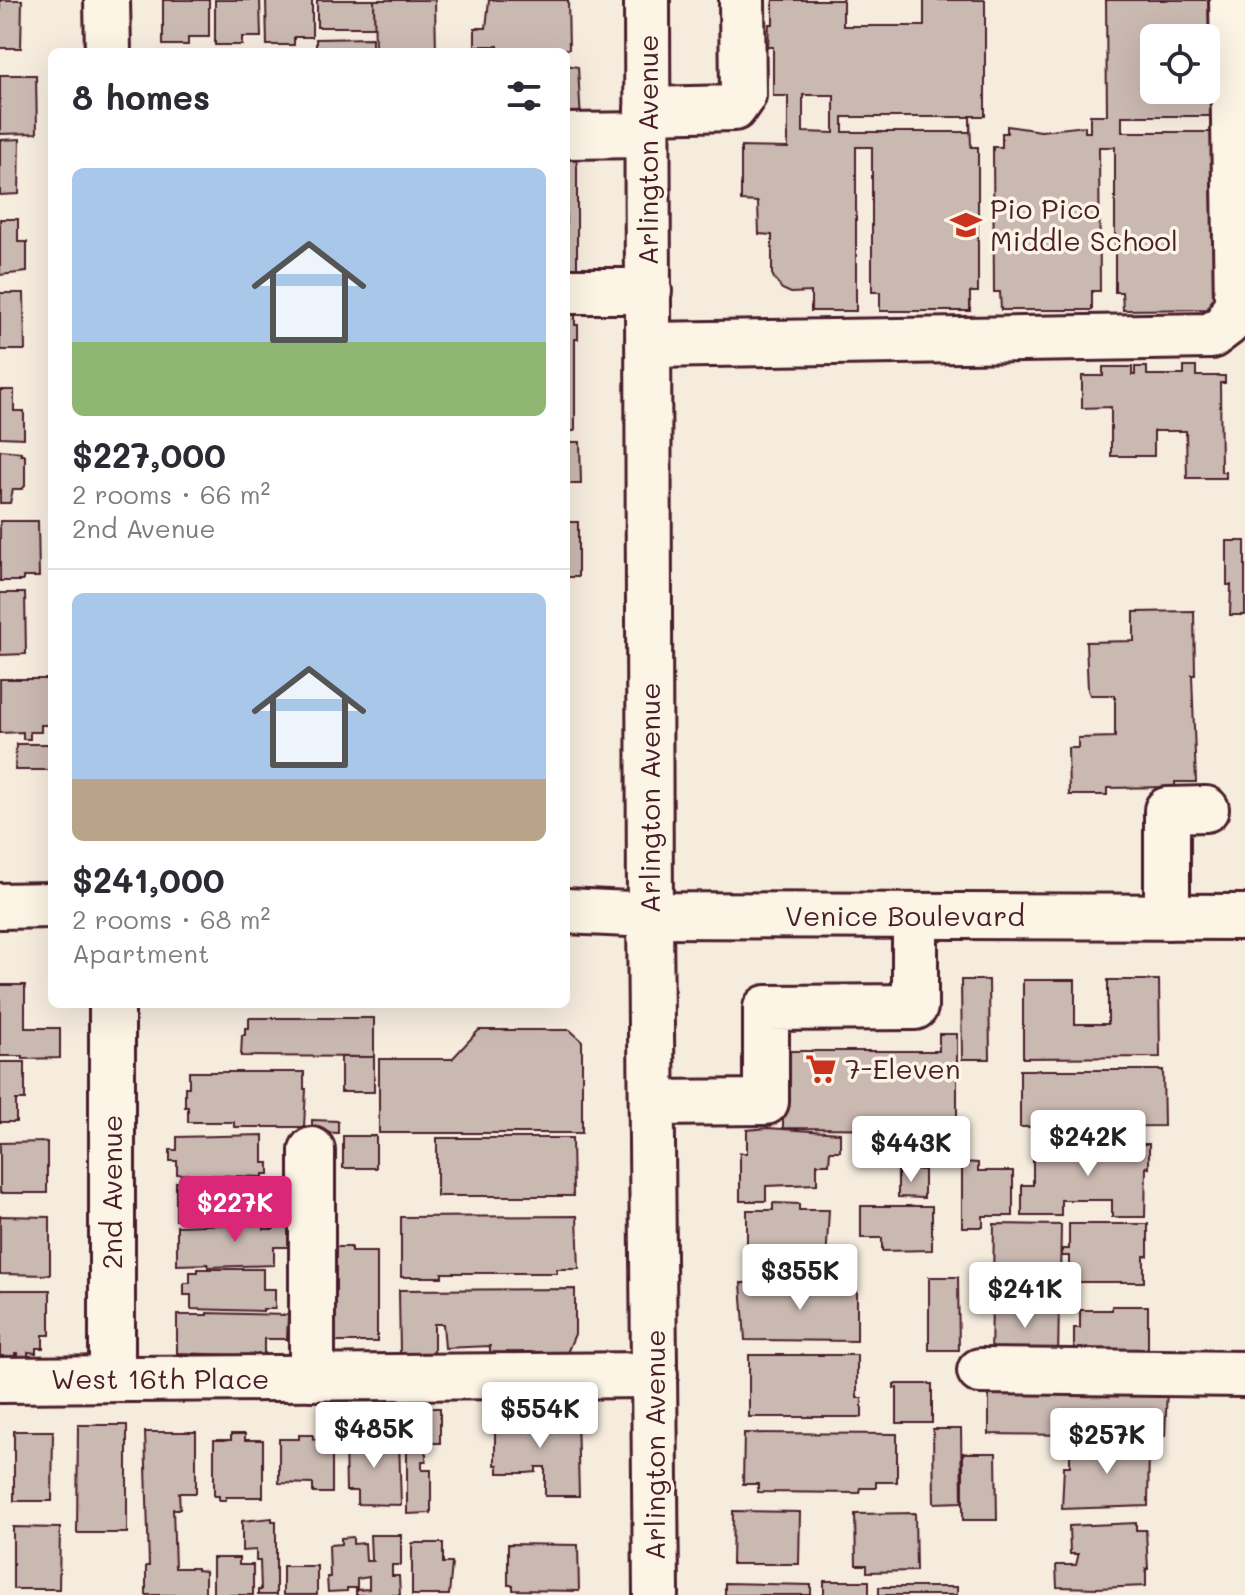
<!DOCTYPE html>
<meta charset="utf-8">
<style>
:root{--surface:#fff;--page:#f2f2f3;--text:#2b2b33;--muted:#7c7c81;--line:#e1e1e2;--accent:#db2777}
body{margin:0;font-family:Mali,sans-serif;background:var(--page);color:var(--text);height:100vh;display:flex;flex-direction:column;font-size:30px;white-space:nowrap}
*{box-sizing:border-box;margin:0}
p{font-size:26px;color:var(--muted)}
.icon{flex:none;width:44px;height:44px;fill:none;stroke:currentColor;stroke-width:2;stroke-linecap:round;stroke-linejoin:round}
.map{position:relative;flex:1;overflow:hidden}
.side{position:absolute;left:48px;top:48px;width:522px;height:960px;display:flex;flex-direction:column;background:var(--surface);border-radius:12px;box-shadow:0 8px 32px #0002}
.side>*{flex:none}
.controls{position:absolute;left:1140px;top:24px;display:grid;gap:16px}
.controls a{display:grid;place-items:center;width:80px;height:80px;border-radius:12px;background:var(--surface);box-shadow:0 8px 32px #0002;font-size:40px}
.price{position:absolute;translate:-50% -68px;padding:0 18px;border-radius:8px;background:#fff;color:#222;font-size:26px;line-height:52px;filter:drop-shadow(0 2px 4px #0008)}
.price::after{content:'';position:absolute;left:50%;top:48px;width:24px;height:18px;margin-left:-12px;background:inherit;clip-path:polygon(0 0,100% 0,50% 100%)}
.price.current{background:var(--accent);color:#fff}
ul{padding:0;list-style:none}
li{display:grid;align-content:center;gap:16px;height:424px;padding:0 24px}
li+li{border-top:2px solid var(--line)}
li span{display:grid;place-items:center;height:248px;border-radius:12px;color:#555}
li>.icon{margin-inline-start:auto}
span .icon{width:144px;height:144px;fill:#fffc;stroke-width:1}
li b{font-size:34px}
h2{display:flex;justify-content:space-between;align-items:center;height:96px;padding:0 24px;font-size:34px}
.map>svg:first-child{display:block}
.building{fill:#cab9b1;stroke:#4a1f2b;stroke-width:2;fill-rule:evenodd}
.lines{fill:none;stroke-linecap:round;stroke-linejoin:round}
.minor-casing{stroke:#4a1f2b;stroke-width:50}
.major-casing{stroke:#4a1f2b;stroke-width:50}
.minor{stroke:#fcf5e5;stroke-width:44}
.major{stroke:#fcf5e5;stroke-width:44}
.labels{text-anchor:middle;stroke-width:7;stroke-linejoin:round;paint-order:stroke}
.street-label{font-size:28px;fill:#4a1f2b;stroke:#fcf5e5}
.poi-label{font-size:28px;fill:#4a1f2b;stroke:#fcf5e5;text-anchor:start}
</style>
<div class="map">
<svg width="1245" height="1595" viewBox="0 0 1245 1595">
<rect width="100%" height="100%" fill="#f5ecde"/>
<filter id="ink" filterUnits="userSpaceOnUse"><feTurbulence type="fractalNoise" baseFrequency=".0125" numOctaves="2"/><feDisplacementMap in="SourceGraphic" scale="16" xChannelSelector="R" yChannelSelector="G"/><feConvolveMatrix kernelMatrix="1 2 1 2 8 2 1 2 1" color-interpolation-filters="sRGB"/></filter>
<g filter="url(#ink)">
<!-- building -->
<g class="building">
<polygon points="0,0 22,0 21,48 0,48"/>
<polygon points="163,0 209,0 209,37 188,37 188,45 163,45"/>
<polygon points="215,0 260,0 261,37 242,37 242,45 215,45"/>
<polygon points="266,0 312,0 312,37 294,37 294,45 267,45"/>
<polygon points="317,0 374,0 375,27 317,27"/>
<polygon points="374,0 435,0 436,52 375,52"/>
<polygon points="489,0 568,0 569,49 498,50 498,46 475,46 475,28 486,28"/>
<path d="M773 0H843V26H924V0H985V116H970L971 147H978V292H970V311H880V292H872V147H856V311H811V292L791 293 782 289 775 280 772 274V235L759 234 758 202 741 201V147L788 148V96H773V47H768L769 24H773ZM803 95H834V133L803 132ZM843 117H970V132H843Z"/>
<path d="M1106 0H1220L1221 291H1213V309L1123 310 1122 292H1115V147H1099L1100 291H1092V310H1001L1000 292H994L993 147H1002V133H1007V126L1041 131 1085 126V132H1090V115H1107ZM1154 38H1206V90H1154ZM1122 116H1212L1211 132H1122Z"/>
<polygon points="372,38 372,52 316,52 316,39"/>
<polygon points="566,65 578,67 581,122 566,122"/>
<polygon points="0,75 36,75 37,133 0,134"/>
<polygon points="20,139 19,194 0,195 0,140"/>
<rect x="566" y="141" width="11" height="140"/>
<polygon points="0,219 18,219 18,242 27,242 27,272 0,275"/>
<polygon points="0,293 24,293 25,350 0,350"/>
<polygon points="566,294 575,294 575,325 578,325 578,339 575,339 575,431 566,431"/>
<polygon points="1103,367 1132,367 1132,375 1135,375 1135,367 1147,367 1147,375 1184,375 1184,367 1196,367 1196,376 1225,376 1225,383 1220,383 1221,472 1226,472 1226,478 1187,478 1186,431 1154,431 1154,456 1111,456 1111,407 1082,408 1082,376 1103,376"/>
<polygon points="0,390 14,390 14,411 24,411 24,438 0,437"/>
<polygon points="566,442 580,442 581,484 568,484 568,504"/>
<polygon points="0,450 21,452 21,455 25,455 25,486 22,489 13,489 10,503 0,503"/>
<polygon points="0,521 38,521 39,577 23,577 23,581 0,581"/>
<rect x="566" y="522" width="12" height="55"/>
<polygon points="1227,541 1245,541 1245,615 1230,615 1231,585 1227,585"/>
<polygon points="0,593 25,593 26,654 0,655"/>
<polygon points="1194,611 1195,675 1192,675 1196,782 1175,782 1175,789 1171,789 1171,787 1107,788 1107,795 1069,795 1068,748 1078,748 1078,738 1115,737 1115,695 1090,695 1088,690 1086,642 1134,641 1134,612"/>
<polygon points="0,679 52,679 52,725 41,725 41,732 30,732 30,739 23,739 23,732 0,733"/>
<polygon points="16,744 52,744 52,770 15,770"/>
<polygon points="961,980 989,980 990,1059 962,1059"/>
<polygon points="1023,980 1075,980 1075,1024 1108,1024 1108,980 1159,980 1160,1057 1023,1058"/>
<polygon points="0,985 25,985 25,1028 60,1028 60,1058 23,1059 23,1056 0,1056"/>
<polygon points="249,1018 374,1018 374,1057 241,1056 242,1035 245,1035 245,1028 249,1028"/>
<polygon points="479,1030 570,1030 582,1041 582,1133 379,1133 379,1059 452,1059"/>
<polygon points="939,1034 957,1034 957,1129 783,1128 783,1051 939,1051"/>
<rect x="341" y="1057" width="33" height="35"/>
<polygon points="0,1062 25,1062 25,1100 16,1100 16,1122 0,1122"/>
<polygon points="1020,1070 1163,1070 1164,1126 1020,1127"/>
<polygon points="189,1072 304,1072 304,1089 306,1089 304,1127 234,1127 234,1122 188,1122 188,1107 185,1107 185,1087 189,1087"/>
<polygon points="312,1120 338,1121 338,1133 312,1132"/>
<polygon points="768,1128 840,1133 840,1151 830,1151 829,1164 817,1164 817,1184 766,1186 766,1201 740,1201 740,1153 747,1153 747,1130"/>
<polygon points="263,1135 263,1163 269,1163 269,1174 263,1174 263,1177 177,1174 177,1161 170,1161 170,1150 177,1150 177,1137"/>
<rect x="343" y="1136" width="33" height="32"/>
<polygon points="437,1138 572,1138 573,1196 437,1196"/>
<polygon points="47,1142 47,1193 0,1193 0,1143"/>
<polygon points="1060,1144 1149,1144 1149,1168 1146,1167 1145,1217 1112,1217 1112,1200 1061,1200 1061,1216 1022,1216 1022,1185 1033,1185 1033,1146 1060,1146"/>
<polygon points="962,1162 978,1163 978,1171 1013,1171 1013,1216 983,1216 983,1227 962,1227"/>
<polygon points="898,1169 924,1170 924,1198 898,1197"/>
<polygon points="216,1179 264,1179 264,1209 269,1210 269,1219 263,1219 263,1222 176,1220 176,1182 216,1182"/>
<polygon points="773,1203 799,1204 799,1210 829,1210 826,1263 819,1263 819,1266 759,1266 759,1261 750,1261 750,1246 747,1246 747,1210 773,1210"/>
<polygon points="861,1206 932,1206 932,1250 882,1251 882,1238 861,1238"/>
<polygon points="0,1216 50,1217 50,1275 0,1274"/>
<polygon points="577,1216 579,1269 557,1269 557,1273 442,1273 442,1277 401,1277 401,1217"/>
<polygon points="264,1223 264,1229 274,1229 274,1223 303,1223 303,1247 274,1247 274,1265 208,1267 208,1264 177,1265 177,1226"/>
<polygon points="994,1224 1061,1225 1060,1284 993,1282"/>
<polygon points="1069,1224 1148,1224 1148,1256 1144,1256 1144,1282 1069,1282 1069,1256 1062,1256 1062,1249 1069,1249"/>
<polygon points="336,1247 351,1247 351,1252 377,1252 377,1342 321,1342 321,1253 336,1253"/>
<polygon points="198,1269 263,1269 263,1289 275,1289 275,1309 263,1309 263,1311 191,1309 191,1295 184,1295 184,1283 190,1283 190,1272 198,1272"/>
<polygon points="929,1277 958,1277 959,1350 929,1350"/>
<polygon points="741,1283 857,1283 857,1341 745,1340"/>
<polygon points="575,1289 575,1334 567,1353 501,1355 490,1353 490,1346 445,1348 443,1324 434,1324 434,1354 400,1354 399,1290"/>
<polygon points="0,1290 50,1290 50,1335 43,1335 43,1348 36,1348 36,1353 28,1352 28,1356 18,1356 18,1353 15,1353 15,1356 0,1356"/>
<polygon points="992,1301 1059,1302 1058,1360 991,1359"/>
<polygon points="1112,1306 1148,1306 1148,1356 1080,1356 1080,1349 1074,1349 1074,1328 1080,1328 1080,1310 1112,1310"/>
<polygon points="207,1313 288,1315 287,1339 264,1339 264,1356 177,1353 177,1315 207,1315"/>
<polygon points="749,1355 857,1355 857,1398 862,1398 862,1417 749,1417"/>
<polygon points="989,1376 1167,1389 1165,1436 989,1434"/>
<polygon points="894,1384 932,1384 932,1423 897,1423 897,1388 894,1388"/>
<polygon points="407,1408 440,1408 440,1443 426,1443 426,1461 422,1461 422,1470 431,1470 431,1513 407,1514"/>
<polygon points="495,1416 577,1416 579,1496 545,1496 545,1467 536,1467 536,1472 526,1473 498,1473 498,1465 495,1465"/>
<polygon points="78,1425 127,1425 127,1533 77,1533"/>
<polygon points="933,1429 961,1429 962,1502 934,1503"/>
<polygon points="14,1431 53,1431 52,1501 14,1501"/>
<polygon points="145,1432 196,1432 196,1493 179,1493 180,1509 173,1509 175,1568 197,1568 197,1570 205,1571 205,1595 146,1595 146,1566 149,1566"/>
<polygon points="361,1433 384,1433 384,1441 399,1441 401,1505 357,1504 357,1491 346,1491 345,1440 361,1441"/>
<polygon points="744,1433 897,1434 897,1482 876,1482 876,1488 860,1488 859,1493 758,1492 758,1484 743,1484"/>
<polygon points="231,1434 245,1434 245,1440 263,1440 263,1497 226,1497 226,1500 219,1500 219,1496 214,1496 214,1440 231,1440"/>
<polygon points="299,1435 313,1435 313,1439 332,1439 332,1493 313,1493 313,1484 279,1483 279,1439 299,1439"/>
<polygon points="1076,1444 1149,1444 1148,1506 1062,1509 1064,1466 1070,1466 1070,1445"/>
<polygon points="963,1453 996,1453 997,1520 963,1520"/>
<polygon points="733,1511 800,1512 799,1564 732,1564"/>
<polygon points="915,1513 916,1571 867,1572 867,1565 856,1565 855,1514"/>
<polygon points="272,1518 272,1521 276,1521 276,1595 258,1595 258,1590 261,1590 260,1561 256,1561 256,1550 242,1551 242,1521"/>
<polygon points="1136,1523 1136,1530 1146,1530 1148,1569 1146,1569 1146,1586 1097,1588 1057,1587 1056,1565 1076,1565 1078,1557 1078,1554 1070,1554 1069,1526"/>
<polygon points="13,1527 60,1528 59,1589 13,1589"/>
<polygon points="370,1535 401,1535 401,1565 392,1565 392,1576 399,1576 400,1595 356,1595 356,1590 369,1589 369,1577 357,1579 357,1588 347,1588 347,1591 328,1592 327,1577 330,1577 329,1545 341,1544 341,1538 353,1537 353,1544 365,1543 366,1561 373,1561 371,1559"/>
<polygon points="412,1543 443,1543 443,1563 452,1563 449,1595 412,1595"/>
<polygon points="508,1544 578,1545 579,1591 513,1590 513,1585 508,1585"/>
<polygon points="213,1558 239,1558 239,1565 253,1565 253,1595 213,1595"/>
<rect x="283" y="1566" width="34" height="29"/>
<rect x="824" y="1581" width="45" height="14"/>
<polygon points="725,1583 811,1585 811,1595 725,1595"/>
<rect x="879" y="1587" width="78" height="8"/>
</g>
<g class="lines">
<defs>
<g id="minor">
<polyline points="107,0 108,52"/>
<polyline points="647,110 734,108 743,95 742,0"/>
<polyline points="566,136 647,135"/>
<polyline points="566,291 649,291"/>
<polyline points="649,345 1211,336 1227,324 1237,303 1232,0"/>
<polyline points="1167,917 1167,810 1206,809"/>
<polyline points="112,1004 112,1379"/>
<polyline points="652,1103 766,1102 766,1008 915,1007 915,916"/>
<polyline points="312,1150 312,1378"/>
<polyline points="980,1371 1245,1374"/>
<polyline points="0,1380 655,1375"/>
</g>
<g id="major">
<polyline points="647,0 650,915 656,1595"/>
<polyline points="0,906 52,905"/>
<polyline points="566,911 650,915 1245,917"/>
</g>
</defs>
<!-- minor casing -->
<use href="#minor" class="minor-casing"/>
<!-- major casing -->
<use href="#major" class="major-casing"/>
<!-- minor -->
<use href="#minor" class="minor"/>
<!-- major -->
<use href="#major" class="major"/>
</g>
</g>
<!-- icons -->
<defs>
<symbol id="school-bare" viewBox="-9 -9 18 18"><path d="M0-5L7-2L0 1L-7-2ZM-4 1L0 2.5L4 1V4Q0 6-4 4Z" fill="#c8321e" stroke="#fcf5e5" stroke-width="2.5" paint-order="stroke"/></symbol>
<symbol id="supermarket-bare" viewBox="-9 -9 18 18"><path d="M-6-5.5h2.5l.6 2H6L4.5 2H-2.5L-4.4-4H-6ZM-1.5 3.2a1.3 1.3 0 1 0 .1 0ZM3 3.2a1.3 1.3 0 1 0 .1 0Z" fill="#c8321e" stroke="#fcf5e5" stroke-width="2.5" paint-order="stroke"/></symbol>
</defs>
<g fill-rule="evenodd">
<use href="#school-bare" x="944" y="203" width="44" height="44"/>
<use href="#supermarket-bare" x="799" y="1047" width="44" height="44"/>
</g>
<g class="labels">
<!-- street labels -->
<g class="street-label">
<text transform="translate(648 150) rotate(-90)" y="10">Arlington Avenue</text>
<text transform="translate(650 798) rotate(-90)" y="10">Arlington Avenue</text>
<text x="905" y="926">Venice Boulevard</text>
<text transform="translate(112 1192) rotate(-90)" y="10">2nd Avenue</text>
<text x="160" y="1389">West 16th Place</text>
<text transform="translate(655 1445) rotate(-90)" y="10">Arlington Avenue</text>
</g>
<!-- poi labels -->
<g class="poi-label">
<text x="990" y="219">Pio Pico<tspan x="990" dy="32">Middle School</tspan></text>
<text x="845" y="1079">7-Eleven</text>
</g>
</g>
</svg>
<div class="controls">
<a><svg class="icon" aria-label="locate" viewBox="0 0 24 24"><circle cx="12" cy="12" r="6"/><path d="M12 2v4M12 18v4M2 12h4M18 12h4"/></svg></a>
</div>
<b class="price" style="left:1088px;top:1178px">$242K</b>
<b class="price" style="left:911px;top:1184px">$443K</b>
<b class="price current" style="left:235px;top:1244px">$227K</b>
<b class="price" style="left:800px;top:1312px">$355K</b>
<b class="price" style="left:1025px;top:1330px">$241K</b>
<b class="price" style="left:540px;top:1450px">$554K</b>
<b class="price" style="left:374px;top:1470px">$485K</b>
<b class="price" style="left:1107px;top:1476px">$257K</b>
<section class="side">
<h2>8 homes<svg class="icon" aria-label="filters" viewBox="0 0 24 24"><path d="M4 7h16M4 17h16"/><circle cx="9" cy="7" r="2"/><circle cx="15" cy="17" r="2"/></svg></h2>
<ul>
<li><span style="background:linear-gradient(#a9c7e8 70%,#8fb573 0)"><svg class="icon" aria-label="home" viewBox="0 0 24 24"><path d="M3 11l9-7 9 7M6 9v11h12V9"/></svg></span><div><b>$227,000</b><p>2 rooms · 66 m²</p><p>2nd Avenue</p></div></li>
<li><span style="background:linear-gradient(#a9c7e8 75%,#b9a48a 0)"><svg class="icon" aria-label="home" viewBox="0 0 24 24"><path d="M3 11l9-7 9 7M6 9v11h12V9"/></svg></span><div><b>$241,000</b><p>2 rooms · 68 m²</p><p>Apartment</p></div></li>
</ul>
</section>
</div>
